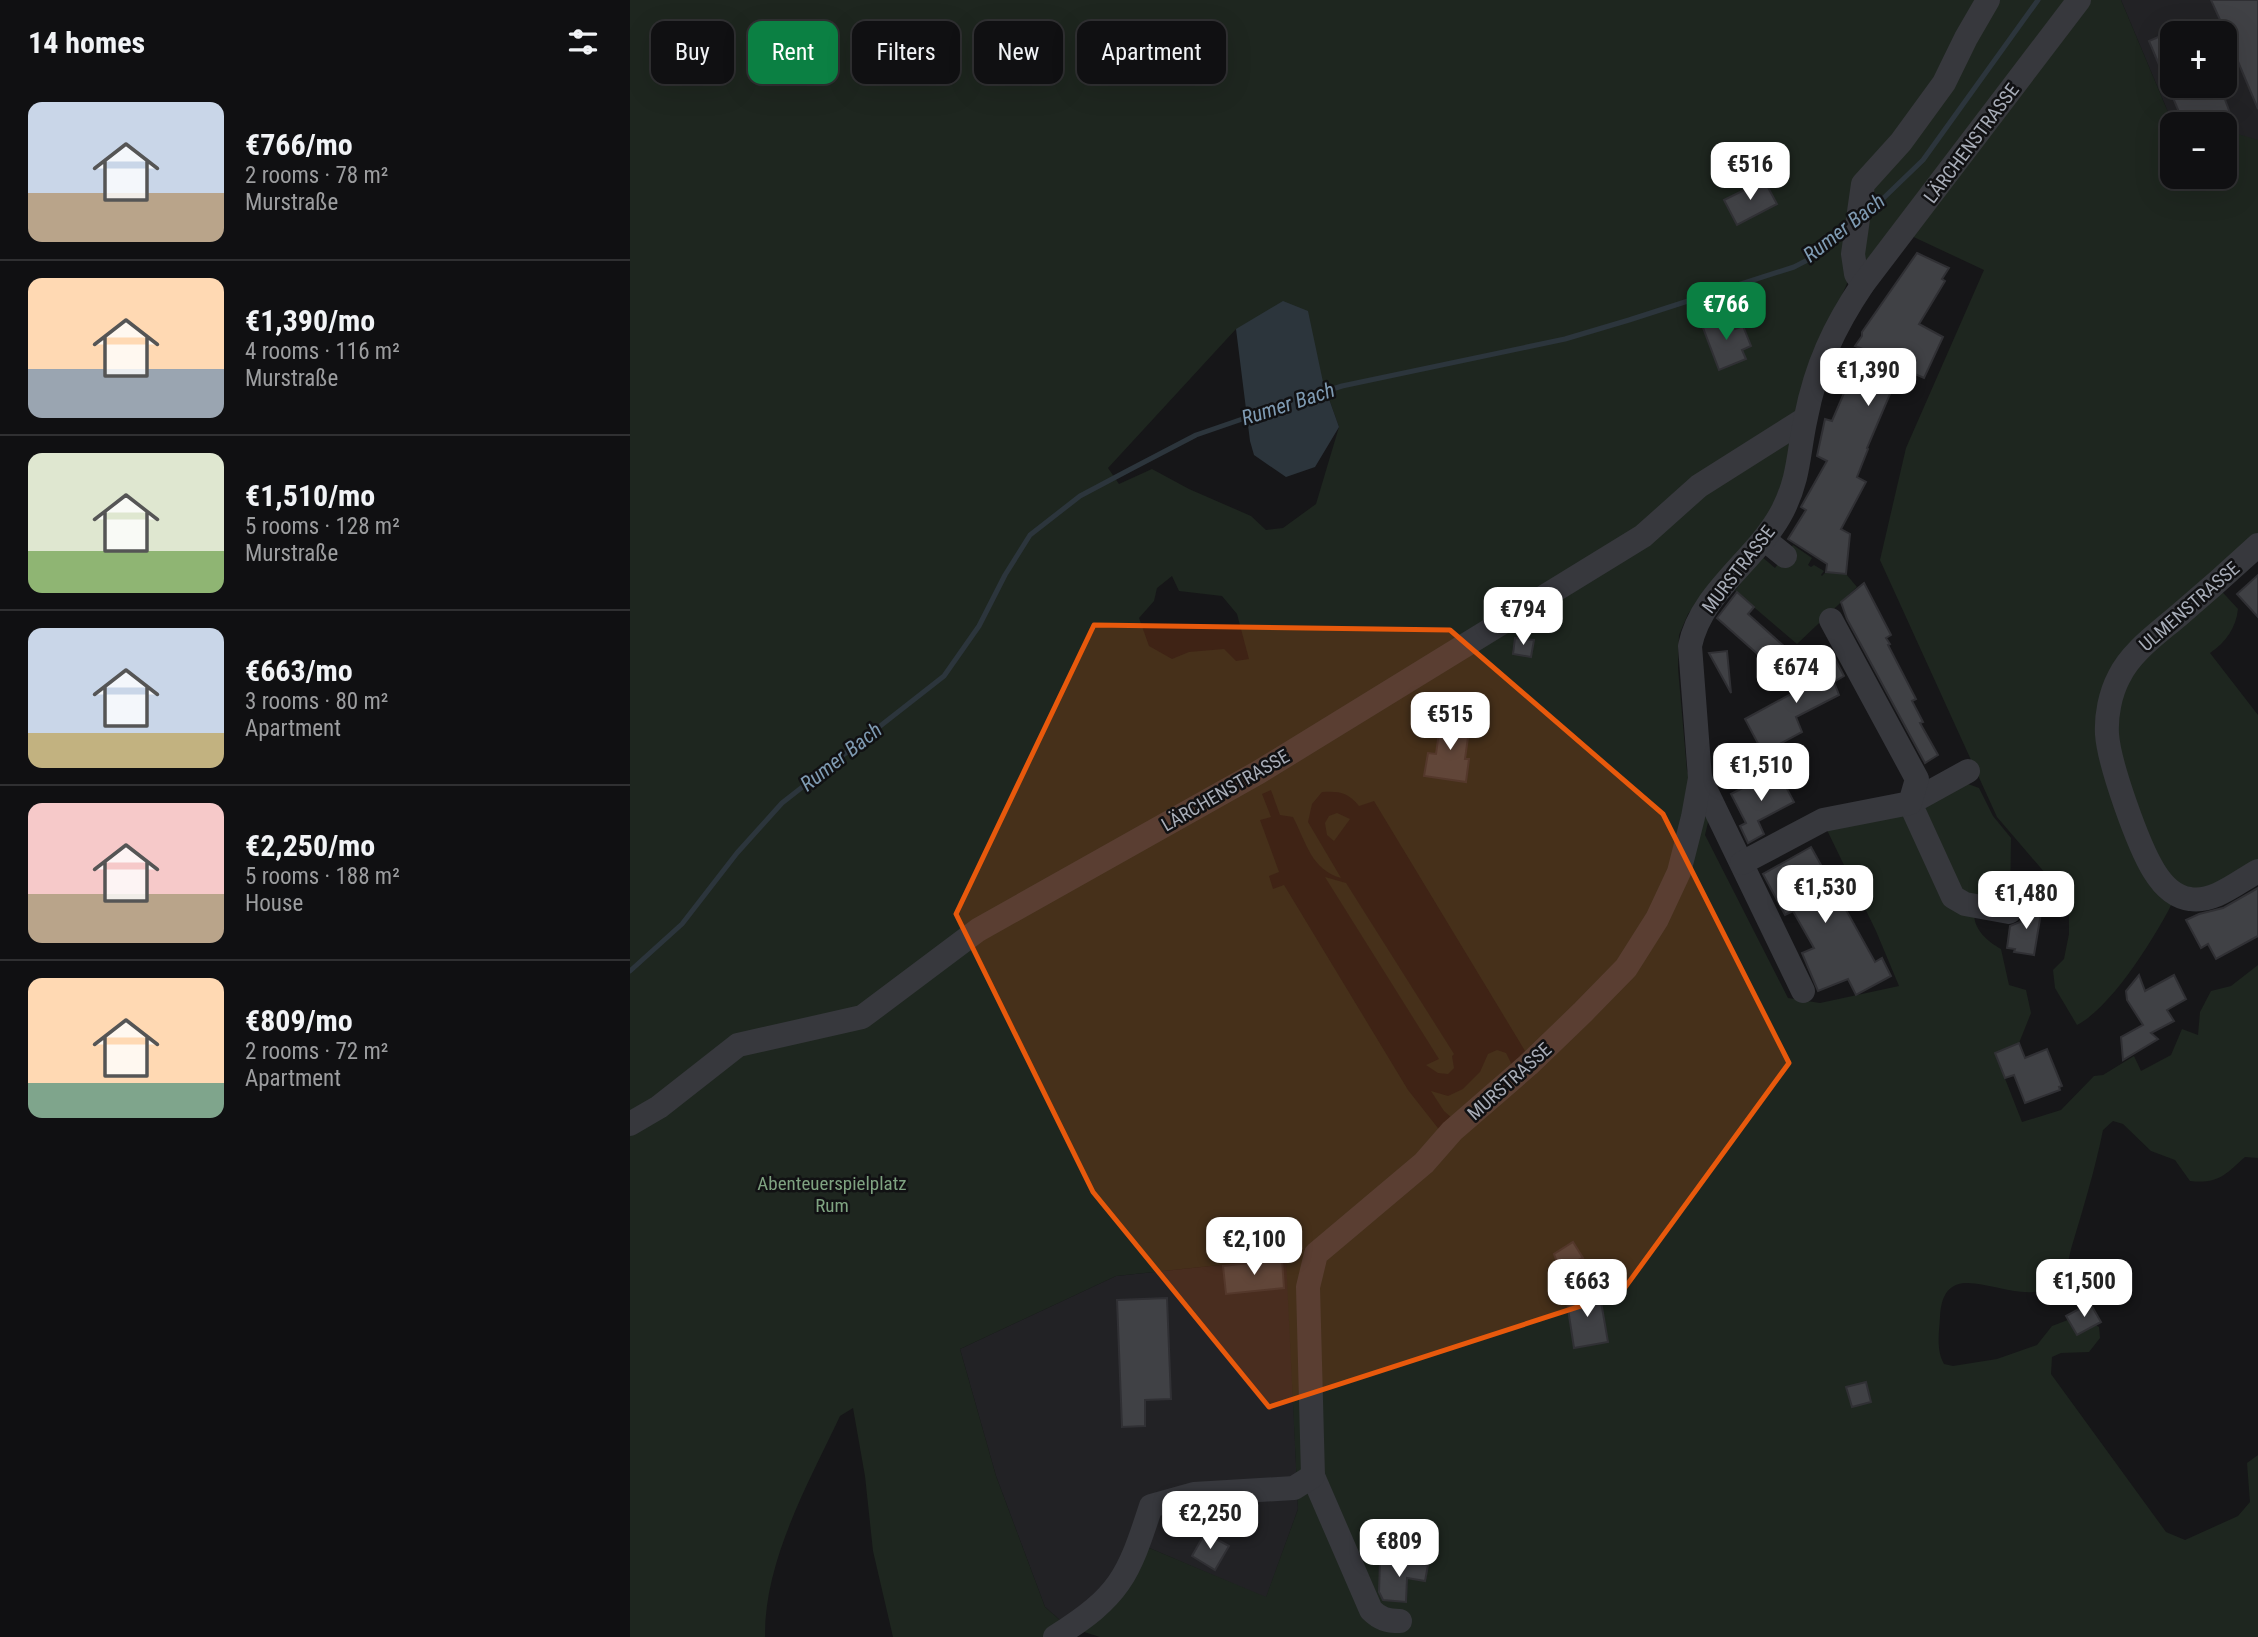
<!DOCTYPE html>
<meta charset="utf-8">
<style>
:root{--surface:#101012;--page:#19191b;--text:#f1f3f6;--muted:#9c9d9f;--line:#303032;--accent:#0b8043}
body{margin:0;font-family:"Roboto Condensed",sans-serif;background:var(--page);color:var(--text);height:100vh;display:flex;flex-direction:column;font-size:26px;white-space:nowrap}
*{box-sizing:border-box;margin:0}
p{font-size:23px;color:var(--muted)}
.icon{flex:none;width:38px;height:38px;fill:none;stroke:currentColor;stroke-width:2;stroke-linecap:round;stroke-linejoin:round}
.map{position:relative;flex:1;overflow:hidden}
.details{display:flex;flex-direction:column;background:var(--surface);width:630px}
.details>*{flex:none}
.guide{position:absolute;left:21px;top:21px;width:665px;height:63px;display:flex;gap:14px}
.tools{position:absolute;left:1530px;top:21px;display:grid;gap:14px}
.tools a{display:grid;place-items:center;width:77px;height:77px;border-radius:14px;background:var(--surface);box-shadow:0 7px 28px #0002,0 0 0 2px var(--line);font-size:35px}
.price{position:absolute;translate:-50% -60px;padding:0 16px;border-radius:14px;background:#fff;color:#222;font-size:23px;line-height:46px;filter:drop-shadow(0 2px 4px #0008)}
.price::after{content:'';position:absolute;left:50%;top:42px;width:21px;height:16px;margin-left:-10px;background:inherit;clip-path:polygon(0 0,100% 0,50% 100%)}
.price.on{background:var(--accent);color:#fff}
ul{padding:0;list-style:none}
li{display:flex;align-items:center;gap:21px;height:175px;padding:0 28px}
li+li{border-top:2px solid var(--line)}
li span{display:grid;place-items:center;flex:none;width:196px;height:140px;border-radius:14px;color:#555}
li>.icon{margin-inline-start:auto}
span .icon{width:84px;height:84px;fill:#fffc;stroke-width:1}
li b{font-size:30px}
h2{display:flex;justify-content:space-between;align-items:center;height:84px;padding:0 28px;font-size:30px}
.pill{padding:0 24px;border-radius:14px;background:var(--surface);box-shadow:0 7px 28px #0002,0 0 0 2px var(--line);font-size:24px;line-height:63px}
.pill.on{background:var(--accent);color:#fff}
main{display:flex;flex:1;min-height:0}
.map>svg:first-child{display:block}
.built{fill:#222225;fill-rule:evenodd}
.green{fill:#1e261f;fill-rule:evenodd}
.water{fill:#2c353c}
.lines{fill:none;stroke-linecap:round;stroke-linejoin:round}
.stream{stroke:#2c353c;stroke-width:5}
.building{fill:#404145;stroke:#303034;stroke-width:2}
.minor{stroke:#37383d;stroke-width:24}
.marked{fill:#e8590c;fill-opacity:0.2;stroke:#e8590c;stroke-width:5;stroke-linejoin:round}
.labels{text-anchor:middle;stroke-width:5;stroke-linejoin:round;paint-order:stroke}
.street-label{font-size:19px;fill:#a8adb8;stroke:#111113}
.park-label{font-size:19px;fill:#7fa381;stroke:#111113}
.water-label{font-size:21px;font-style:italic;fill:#7f9bb3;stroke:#111113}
</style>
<main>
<section class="details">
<h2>14 homes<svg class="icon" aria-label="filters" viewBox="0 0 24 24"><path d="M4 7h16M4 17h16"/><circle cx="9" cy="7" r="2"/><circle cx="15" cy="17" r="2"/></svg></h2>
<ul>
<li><span style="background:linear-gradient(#c9d6e8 65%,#b9a48a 0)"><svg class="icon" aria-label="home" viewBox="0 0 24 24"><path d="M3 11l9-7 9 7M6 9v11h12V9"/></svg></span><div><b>€766/mo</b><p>2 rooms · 78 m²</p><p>Murstraße</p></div></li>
<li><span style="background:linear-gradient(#ffd9b3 65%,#9aa5b1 0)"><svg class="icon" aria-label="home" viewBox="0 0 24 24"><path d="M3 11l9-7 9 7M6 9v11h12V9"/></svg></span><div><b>€1,390/mo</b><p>4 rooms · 116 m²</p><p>Murstraße</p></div></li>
<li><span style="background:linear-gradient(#dfe7d0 70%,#8fb573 0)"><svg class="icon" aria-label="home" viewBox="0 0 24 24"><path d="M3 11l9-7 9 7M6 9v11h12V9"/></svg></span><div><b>€1,510/mo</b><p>5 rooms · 128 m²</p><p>Murstraße</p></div></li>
<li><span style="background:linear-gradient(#c9d6e8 75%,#c2b280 0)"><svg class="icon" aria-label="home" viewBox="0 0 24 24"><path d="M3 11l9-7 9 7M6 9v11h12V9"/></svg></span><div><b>€663/mo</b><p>3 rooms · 80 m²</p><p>Apartment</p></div></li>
<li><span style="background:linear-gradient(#f6c9c9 65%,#b9a48a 0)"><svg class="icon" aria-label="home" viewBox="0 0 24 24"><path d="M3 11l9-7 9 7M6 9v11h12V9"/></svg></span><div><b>€2,250/mo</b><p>5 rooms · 188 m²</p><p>House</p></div></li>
<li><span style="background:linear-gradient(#ffd9b3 75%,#7fa58c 0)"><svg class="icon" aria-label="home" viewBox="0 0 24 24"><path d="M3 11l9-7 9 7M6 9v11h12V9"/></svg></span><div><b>€809/mo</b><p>2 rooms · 72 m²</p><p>Apartment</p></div></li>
</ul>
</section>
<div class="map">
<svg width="1628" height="1637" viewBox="0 0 1628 1637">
<rect width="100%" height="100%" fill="#161618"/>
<!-- built -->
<g class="built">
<path d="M1491 0H1628V238L1594 177V124H1543ZM1542 33H1594V86H1542Z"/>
<polygon points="657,1258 668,1509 636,1598 517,1547 439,1628 415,1607 366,1476 330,1349 486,1276"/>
</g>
<!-- green -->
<g class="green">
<path d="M0 0H1491L1543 124 1542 177H1594V135L1601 132 1628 140V545L1585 584 1608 609C1606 628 1596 642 1580 653L1628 715V864L1581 890 1549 889C1532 927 1484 1006 1447 1025L1425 988 1423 970 1434 959 1439 934V901L1367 817 1250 560 1276 448 1354 270 1273 232 1218 281 1173 387 1161 461 1139 514 1058 614 1049 635 1048 668 1057 771 1081 810 1075 835 1158 998 1190 1003 1269 986 1246 931 1196 828 1338 784 1349 788 1363 816 1381 838 1380 902 1344 913C1344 930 1357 941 1371 949L1379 985 1396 990 1401 1013 1389 1043 1365 1053 1392 1122 1431 1110 1464 1076 1473 1075 1504 1056 1511 1071 1541 1055 1552 1029 1568 1035 1570 1012 1581 991 1601 986 1628 965V1158L1615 1157C1595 1175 1588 1184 1560 1181L1545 1160 1521 1151 1493 1124 1483 1121 1473 1130C1465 1170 1453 1209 1441 1249 1439 1257 1437 1273 1431 1279 1393 1321 1314 1242 1310 1317 1309 1334 1306 1349 1314 1364L1323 1366 1367 1359 1407 1345 1422 1326 1451 1315 1469 1327 1470 1338 1459 1352 1431 1353 1422 1357 1421 1374 1536 1532 1555 1540 1608 1516 1620 1502 1617 1463 1628 1455V1637H470L454 1632 517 1547 636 1597 668 1509 656 1258 486 1276 330 1349 366 1476 415 1607 439 1628 425 1637H263L243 1551 235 1476 223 1408 210 1416C178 1484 134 1561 135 1637H0ZM606 329 693 382 709 427 686 504 653 528 636 530 621 516 559 489 522 469 489 484 478 468ZM542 576 549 591 592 596 607 614 619 659 606 661 594 649 559 652 542 659 519 646 509 618 524 601 527 588ZM641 790 650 815 663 817C677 844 681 869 711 878L678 822 682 804 692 792C709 791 718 792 729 806L744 801 906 1069 822 1146 778 1090 654 885 643 889 639 876 649 872 630 820 641 817 632 794Z"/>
<polygon points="1163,545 1182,558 1178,565 1181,567 1184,565 1194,571 1191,575 1192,576 1196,572 1216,574 1227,587 1167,644 1105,591 1131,556 1145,568"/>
<polygon points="707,813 720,819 704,841 697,835 695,823 699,816"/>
<polygon points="695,877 716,883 824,1054 822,1056 824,1068 818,1074 808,1073 796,1065 809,1059"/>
<polygon points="867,1050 876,1053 881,1063 880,1069 821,1117 814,1111 801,1091 818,1096 833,1089 850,1072 858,1054"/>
</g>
<!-- water -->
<polygon class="water" points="653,301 678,311 693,382 709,427 685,467 656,477 624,455 620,441 606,329"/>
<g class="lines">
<!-- stream -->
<g class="stream">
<polyline points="1236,215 1293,160 1408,0"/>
<polyline points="690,393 712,386 935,339 999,320 1164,267 1191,253 1218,230"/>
<polyline points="0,971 52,924 107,853 152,803 314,676 349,626 375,575 400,535 450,496 499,470 566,435 624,415"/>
</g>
</g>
<!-- building -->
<g class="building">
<polygon points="1581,0 1628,0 1628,109 1596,33"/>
<polygon points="1542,31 1542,86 1590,86 1604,124 1554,124 1519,41"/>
<polygon points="1134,180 1147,204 1107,225 1094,200"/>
<polygon points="1287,253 1319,268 1312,279 1315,281 1289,324 1313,337 1294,378 1271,368 1237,448 1238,449 1227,477 1236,482 1211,529 1220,534 1216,574 1196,572 1197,564 1158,539 1176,510 1171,507 1197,461 1187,456 1195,419 1202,421 1233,349 1225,346 1232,336 1232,332"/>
<polygon points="1099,315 1105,329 1113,326 1121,346 1112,350 1116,359 1089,370 1072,325"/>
<polygon points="1628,575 1628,617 1607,594"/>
<polygon points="1234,583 1261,635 1256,638 1260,644 1258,645 1286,699 1282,701 1293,722 1290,723 1308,755 1295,763 1217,619 1211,602"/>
<polygon points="1107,592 1124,607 1118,614 1155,647 1140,665 1087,618"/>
<polygon points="885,638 904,640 901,657 883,654"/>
<polygon points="1097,651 1101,693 1079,653"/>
<polygon points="1203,655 1214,676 1204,682 1209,695 1166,717 1172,732 1133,753 1115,719 1172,688 1165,675"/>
<polygon points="811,718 840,723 835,759 839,759 836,782 794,776 798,753 806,754"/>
<polygon points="1147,770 1164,802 1128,821 1134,834 1118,843 1110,826 1116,823 1101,794"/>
<polygon points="1181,847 1245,962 1252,958 1261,976 1226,995 1218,979 1188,991 1172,953 1184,948 1163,911 1155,915 1133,874"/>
<polygon points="1628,888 1628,936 1586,959 1578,944 1571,948 1556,920 1569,914 1593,908"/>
<polygon points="1391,904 1412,907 1404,955 1384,952 1385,949 1377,948 1380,926 1390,922 1393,915"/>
<polygon points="1509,975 1515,991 1544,975 1556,999 1537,1010 1544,1021 1521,1033 1528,1039 1493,1060 1491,1037 1513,1025 1497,1000 1496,991"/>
<polygon points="1389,1043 1395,1058 1417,1049 1432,1086 1429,1087 1430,1090 1395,1103 1384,1075 1375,1078 1365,1053"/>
<polygon points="943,1242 953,1258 929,1268 924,1254"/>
<polygon points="652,1259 654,1288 596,1294 593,1266"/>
<polygon points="969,1290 978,1342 944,1348 936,1296"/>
<polygon points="537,1298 541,1399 515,1400 515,1426 492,1427 487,1300"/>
<polygon points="1460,1303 1471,1322 1447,1335 1436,1316"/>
<polygon points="1236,1382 1241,1402 1222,1407 1216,1387"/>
<polygon points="575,1533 599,1546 585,1570 562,1556"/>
<polygon points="750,1562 778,1562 798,1565 795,1581 777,1578 776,1602 753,1600 749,1592"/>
</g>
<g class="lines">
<!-- minor -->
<g class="minor">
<polyline points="1233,284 1226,274 1223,254 1233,184 1271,142 1314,83 1336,38 1358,0"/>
<polyline points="1134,539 1155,556"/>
<path d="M1628 545C1602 569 1575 593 1548 616 1527 634 1501 652 1489 677 1480 694 1476 716 1477 734 1479 764 1508 845 1524 871 1532 884 1544 897 1560 899 1584 903 1608 882 1628 871"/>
<polyline points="1338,771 1280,803 1323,897 1335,904 1379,912"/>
<polyline points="1070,778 1173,991"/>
<polyline points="1112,863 1193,820 1280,803 1287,779 1201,620"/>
<polyline points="0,1124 29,1107 108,1045 232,1017 348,930 629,772 1013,536 1069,486 1175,419"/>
<path d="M683 1476 741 1610C750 1619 757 1621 770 1621"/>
<path d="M425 1637C490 1596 498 1577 521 1506L564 1494 664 1488 683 1476 678 1287 686 1254 794 1163 822 1131 898 1065 953 1012 996 968 1027 919 1049 872 1063 817 1070 778 1060 646C1071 591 1128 559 1153 510 1170 476 1168 452 1176 417 1186 366 1204 327 1233 284L1449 0"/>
</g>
</g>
<!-- marked area -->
<path class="marked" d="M464 625 820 630 1033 814 1159 1063 991 1293 639 1407 463 1192 326 914Z"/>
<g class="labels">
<!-- street labels -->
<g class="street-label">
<text transform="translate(1341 143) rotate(-53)" y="7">LÄRCHENSTRASSE</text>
<text transform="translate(1108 569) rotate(-52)" y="7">MURSTRASSE</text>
<text transform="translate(1559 606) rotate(-41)" y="7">ULMENSTRASSE</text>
<text transform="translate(595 790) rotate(-30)" y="7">LÄRCHENSTRASSE</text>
<text transform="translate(879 1081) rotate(-42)" y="7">MURSTRASSE</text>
</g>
<!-- park labels -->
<g class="park-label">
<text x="202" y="1190">Abenteuerspielplatz<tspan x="202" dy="22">Rum</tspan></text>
</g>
<!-- water labels -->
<g class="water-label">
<text transform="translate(1214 228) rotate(-38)" y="7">Rumer Bach</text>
<text transform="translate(658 404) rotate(-18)" y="7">Rumer Bach</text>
<text transform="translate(211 757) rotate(-38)" y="7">Rumer Bach</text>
</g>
</g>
</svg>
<div class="tools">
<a>+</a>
<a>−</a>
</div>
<b class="price" style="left:1120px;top:202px">€516</b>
<b class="price on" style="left:1096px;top:342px">€766</b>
<b class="price" style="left:1238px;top:408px">€1,390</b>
<b class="price" style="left:893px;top:647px">€794</b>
<b class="price" style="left:1166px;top:705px">€674</b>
<b class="price" style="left:820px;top:752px">€515</b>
<b class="price" style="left:1131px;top:803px">€1,510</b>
<b class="price" style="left:1195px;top:925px">€1,530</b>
<b class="price" style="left:1396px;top:931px">€1,480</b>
<b class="price" style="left:624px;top:1277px">€2,100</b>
<b class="price" style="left:957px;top:1319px">€663</b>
<b class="price" style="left:1454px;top:1319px">€1,500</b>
<b class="price" style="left:580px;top:1551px">€2,250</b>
<b class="price" style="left:769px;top:1579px">€809</b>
<div class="guide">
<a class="pill">Buy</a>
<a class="pill on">Rent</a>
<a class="pill">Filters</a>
<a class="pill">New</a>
<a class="pill">Apartment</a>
</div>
</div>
</main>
